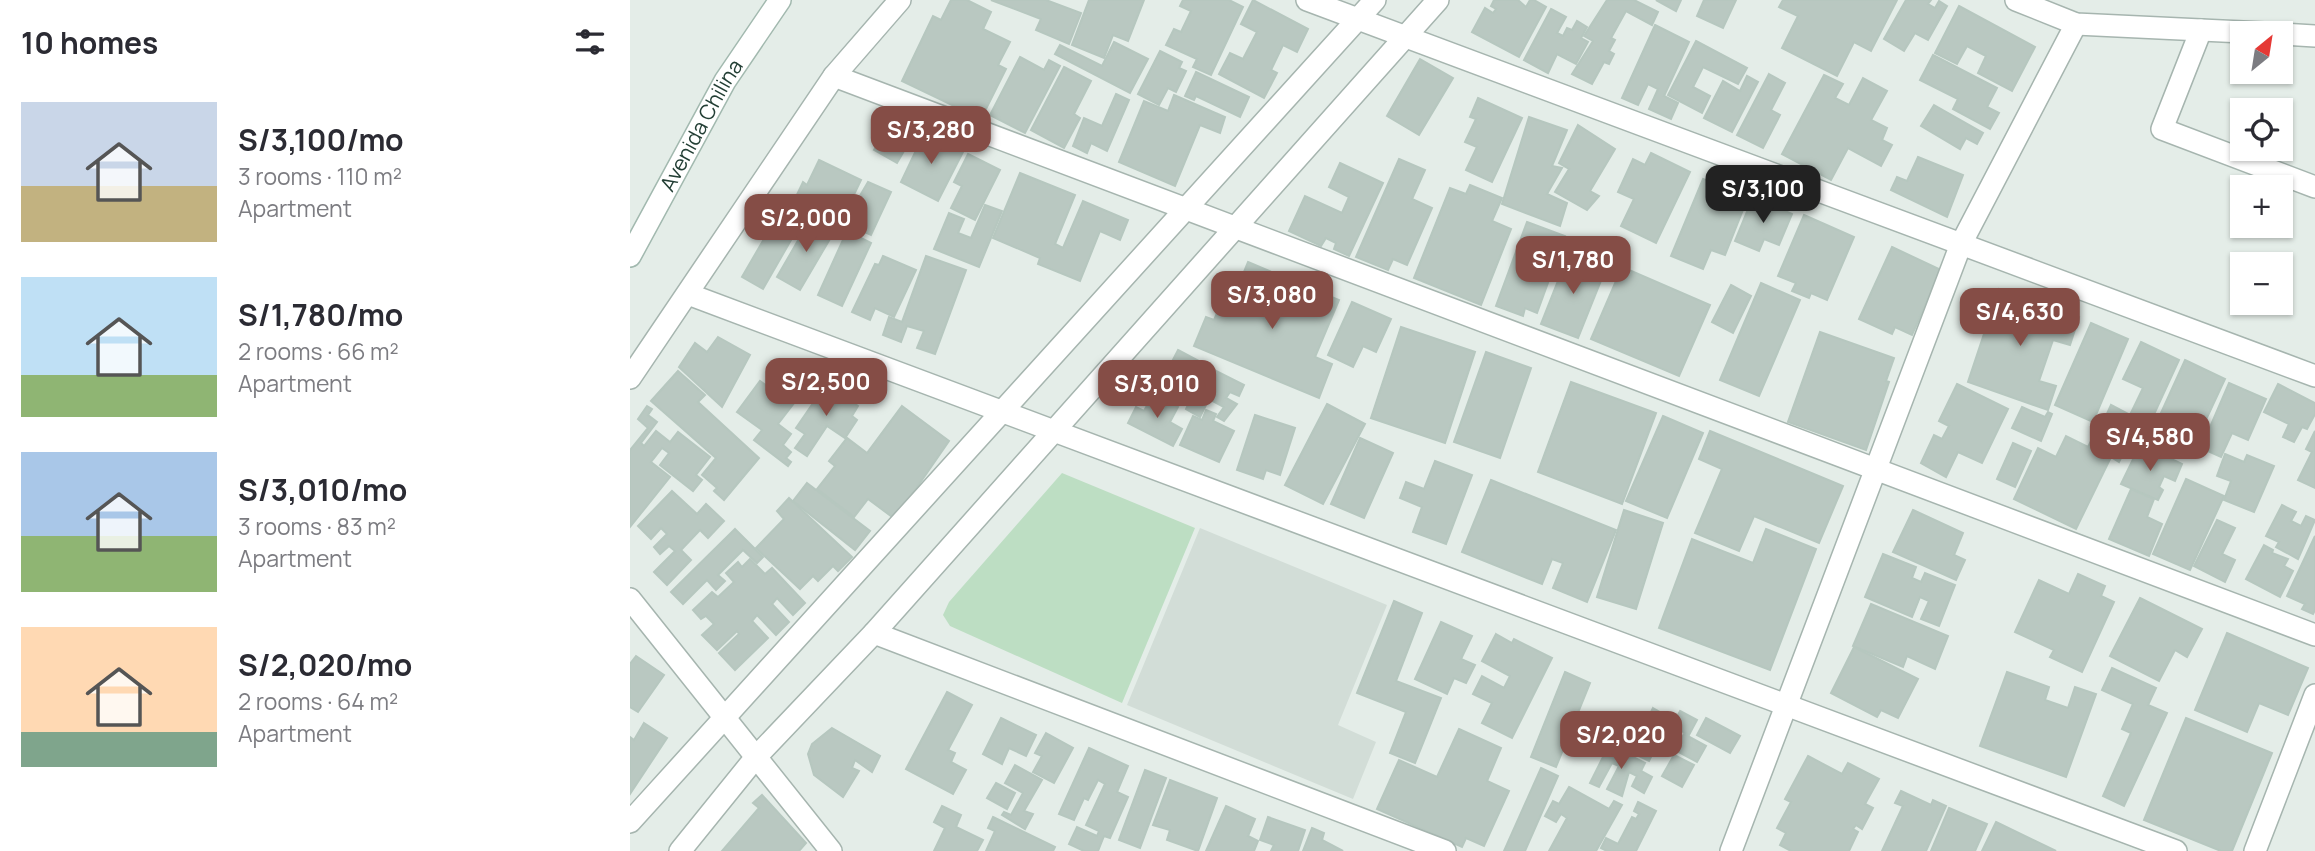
<!DOCTYPE html>
<meta charset="utf-8">
<style>
:root{--surface:#fff;--page:#f7f7f7;--text:#2b2b33;--muted:#7c7c81;--accent:#854d46}
body{margin:0;font-family:Manrope,sans-serif;background:var(--page);color:var(--text);height:100vh;display:flex;flex-direction:column;font-size:26px;white-space:nowrap}
*{box-sizing:border-box;margin:0}
p{font-size:23px;color:var(--muted)}
.icon{flex:none;width:38px;height:38px;fill:none;stroke:currentColor;stroke-width:2;stroke-linecap:round;stroke-linejoin:round}
.map{position:relative;flex:1;overflow:hidden}
.drawer{display:flex;flex-direction:column;background:var(--surface);width:630px}
.drawer>*{flex:none}
.needle{width:46px;rotate:30deg}
.tools{position:absolute;left:1600px;top:21px;display:grid;gap:14px}
.tools a{display:grid;place-items:center;width:63px;height:63px;border-radius:0px;background:var(--surface);box-shadow:0 2px 5px #0004;font-size:35px}
.price{position:absolute;translate:-50% -60px;padding:0 16px;border-radius:14px;background:var(--accent);color:#fff;font-size:23px;line-height:46px;filter:drop-shadow(0 2px 4px #0008)}
.price::after{content:'';position:absolute;left:50%;top:42px;width:21px;height:16px;margin-left:-10px;background:inherit;clip-path:polygon(0 0,100% 0,50% 100%)}
.price.active{background:#222;color:#fff}
ul{padding:0;list-style:none}
li{display:flex;align-items:center;gap:21px;height:175px;padding:0 21px}
li span{display:grid;place-items:center;flex:none;width:196px;height:140px;border-radius:0px;color:#555}
li>.icon{margin-inline-start:auto}
span .icon{width:84px;height:84px;fill:#fffc;stroke-width:1}
li b{font-size:30px}
h2{display:flex;justify-content:space-between;align-items:center;height:84px;padding:0 21px;font-size:30px}
main{display:flex;flex:1;min-height:0}
.map>svg:first-child{display:block}
.built{fill:#d2ddd7}
.green{fill:#bddec3}
.building{fill:#b9c8c1;stroke:#b6c7bf;stroke-width:2}
.lines{fill:none;stroke-linecap:round;stroke-linejoin:round}
.street-casing{stroke:#a6b5af;stroke-width:24}
.secondary-casing{stroke:#a2b9af;stroke-width:24}
.street{stroke:#fff;stroke-width:21}
.secondary{stroke:#fff;stroke-width:21}
.labels{text-anchor:middle;stroke-width:5;stroke-linejoin:round;paint-order:stroke}
.street-label{font-size:21px;fill:#233f35;stroke:#f4faf6}
</style>
<main>
<section class="drawer">
<h2>10 homes<svg class="icon" aria-label="filters" viewBox="0 0 24 24"><path d="M4 7h16M4 17h16"/><circle cx="9" cy="7" r="2"/><circle cx="15" cy="17" r="2"/></svg></h2>
<ul>
<li><span style="background:linear-gradient(#c9d6e8 60%,#c2b280 0)"><svg class="icon" aria-label="home" viewBox="0 0 24 24"><path d="M3 11l9-7 9 7M6 9v11h12V9"/></svg></span><div><b>S/3,100/mo</b><p>3 rooms · 110 m²</p><p>Apartment</p></div></li>
<li><span style="background:linear-gradient(#bfe0f5 70%,#8fb573 0)"><svg class="icon" aria-label="home" viewBox="0 0 24 24"><path d="M3 11l9-7 9 7M6 9v11h12V9"/></svg></span><div><b>S/1,780/mo</b><p>2 rooms · 66 m²</p><p>Apartment</p></div></li>
<li><span style="background:linear-gradient(#a9c7e8 60%,#8fb573 0)"><svg class="icon" aria-label="home" viewBox="0 0 24 24"><path d="M3 11l9-7 9 7M6 9v11h12V9"/></svg></span><div><b>S/3,010/mo</b><p>3 rooms · 83 m²</p><p>Apartment</p></div></li>
<li><span style="background:linear-gradient(#ffd9b3 75%,#7fa58c 0)"><svg class="icon" aria-label="home" viewBox="0 0 24 24"><path d="M3 11l9-7 9 7M6 9v11h12V9"/></svg></span><div><b>S/2,020/mo</b><p>2 rooms · 64 m²</p><p>Apartment</p></div></li>
</ul>
</section>
<div class="map">
<svg width="1685" height="851" viewBox="0 0 1685 851">
<rect width="100%" height="100%" fill="#e4ede8"/>
<!-- built -->
<polygon class="built" points="570,528 757,605 708,725 746,742 723,799 497,705"/>
<!-- green -->
<polygon class="green" points="432,473 565,528 492,703 320,626 313,615 319,602"/>
<!-- building -->
<g class="building">
<polygon points="321,0 337,0 361,12 353,29 380,42 368,65 376,69 351,119 272,81 303,16 311,20"/>
<polygon points="361,0 416,0 451,13 439,44 406,30 411,19"/>
<polygon points="459,0 514,0 498,41 483,35 474,58 442,45"/>
<polygon points="553,0 599,0 613,7 581,75 563,67 567,59 536,45 544,29 551,32 561,11 550,6"/>
<polygon points="623,0 678,29 667,52 653,45 641,70 647,73 634,98 589,74 600,53 613,59 627,32 611,24"/>
<polygon points="864,0 888,0 896,7 900,0 904,0 916,7 889,57 842,32 855,8 863,13 866,9 861,6"/>
<polygon points="977,0 1004,0 1028,12 1022,25 996,11 981,38 985,40 979,51 984,54 979,64 974,62 962,84 942,74 963,41 954,36"/>
<polygon points="1026,0 1051,0 1046,11"/>
<polygon points="1074,0 1106,0 1093,28 1067,16"/>
<polygon points="1153,0 1267,0 1241,51 1224,42 1207,76 1152,48 1168,16 1149,7"/>
<polygon points="1276,0 1301,0 1298,4 1305,8 1309,1 1317,6 1298,40 1285,33 1274,51 1254,39"/>
<polygon points="1329,6 1405,47 1382,91 1348,73 1356,56 1337,46 1327,64 1305,53"/>
<polygon points="921,9 936,17 927,33 933,36 937,28 942,30 947,21 957,27 951,38 958,42 946,64 927,54 918,73 894,60"/>
<polygon points="1025,25 1059,42 1034,96 1048,103 1041,119 1019,109 1028,89 1018,84 1008,105 992,98"/>
<polygon points="1066,41 1117,68 1108,84 1073,67 1063,87 1080,96 1072,113 1038,95"/>
<polygon points="484,42 518,59 500,93 425,54 430,45 472,66"/>
<polygon points="530,51 552,62 549,68 556,71 546,92 538,88 529,105 508,94"/>
<polygon points="1303,55 1367,88 1357,107 1369,113 1360,129 1323,109 1328,99 1290,80"/>
<polygon points="390,57 414,70 419,60 430,66 395,133 360,115"/>
<polygon points="790,59 823,78 789,135 757,116"/>
<polygon points="434,67 461,81 444,114 450,118 434,148 401,130"/>
<polygon points="566,72 619,97 610,117 566,96 564,100 555,96"/>
<polygon points="1139,74 1155,83 1141,110 1150,115 1133,148 1107,135"/>
<polygon points="1194,75 1213,84 1205,98 1219,105 1233,78 1257,91 1241,120 1257,128 1252,140 1262,145 1251,166 1218,148 1201,180 1152,154"/>
<polygon points="1117,76 1128,82 1102,132 1074,118 1093,81 1110,91"/>
<polygon points="486,94 499,100 477,151 461,143 457,153 443,146 454,118 472,126"/>
<polygon points="544,95 595,117 590,133 570,125 545,186 489,162 514,101 538,111"/>
<polygon points="848,98 892,118 862,182 836,170 847,147 835,142 846,119 840,117"/>
<polygon points="1304,105 1353,133 1347,144 1336,138 1330,149 1291,126"/>
<polygon points="899,117 937,130 922,166 932,168 917,194 937,203 930,226 872,204"/>
<polygon points="948,125 985,149 960,191 969,196 957,210 925,192 939,169 929,163"/>
<polygon points="287,128 333,152 308,201 271,182 291,140 283,136"/>
<polygon points="256,131 278,144 267,163 244,150"/>
<polygon points="1021,153 1060,172 1026,243 991,226 1004,199 988,192 1003,159 1015,165"/>
<polygon points="338,154 370,170 345,220 321,208 332,186 324,182"/>
<polygon points="1288,157 1333,175 1317,217 1261,190 1267,177 1277,181"/>
<polygon points="769,159 795,170 782,199 802,208 777,265 763,259 758,270 726,257"/>
<polygon points="189,160 231,180 209,226 163,203 173,182 177,185"/>
<polygon points="710,163 753,183 719,256 704,249 706,243 696,238 691,246 659,231 675,196 712,213 719,197 699,187"/>
<polygon points="390,173 445,195 425,244 433,248 453,201 498,220 490,240 470,231 450,281 408,264 410,258 363,238"/>
<polygon points="1073,179 1118,197 1095,255 1081,250 1073,269 1041,256"/>
<polygon points="238,182 261,192 241,235 214,223"/>
<polygon points="840,185 872,198 862,221 881,229 851,305 784,278 820,188 836,194"/>
<polygon points="1123,197 1162,214 1149,245 1134,239 1129,251 1105,241"/>
<polygon points="355,205 372,211 349,267 304,249 319,213 334,219 328,233 341,238"/>
<polygon points="153,206 173,219 133,289 112,277"/>
<polygon points="1174,215 1224,237 1197,300 1181,293 1179,298 1162,291 1166,283 1148,276"/>
<polygon points="181,218 204,232 170,290 147,277"/>
<polygon points="897,222 935,236 907,313 895,308 893,316 866,306"/>
<polygon points="217,231 241,243 212,306 188,295"/>
<polygon points="1262,247 1311,270 1282,335 1265,327 1262,334 1229,319"/>
<polygon points="939,253 976,268 948,338 911,324"/>
<polygon points="253,256 286,270 264,317 245,308 240,320 222,312 245,264 249,265"/>
<polygon points="296,256 336,270 305,354 287,348 294,331 277,326 271,342 253,335 259,317 272,322"/>
<polygon points="618,262 644,273 634,297 647,303 658,279 709,300 685,357 702,364 689,398 564,346 576,317 584,320 597,290 605,294"/>
<polygon points="992,267 1080,305 1049,376 961,339"/>
<polygon points="1131,283 1170,300 1129,396 1090,380"/>
<polygon points="1101,285 1121,296 1103,333 1082,322"/>
<polygon points="1369,289 1449,317 1440,345 1423,340 1409,381 1426,386 1418,410 1338,382"/>
<polygon points="722,302 761,319 746,352 733,346 723,367 698,355"/>
<polygon points="1461,323 1498,339 1463,422 1425,405"/>
<polygon points="771,327 845,352 815,443 741,418"/>
<polygon points="1190,332 1264,358 1256,381 1259,382 1236,450 1158,422"/>
<polygon points="88,337 120,355 92,407 49,367 65,343 77,352"/>
<polygon points="1511,342 1549,360 1509,447 1470,429 1481,405 1500,415 1513,388 1493,379"/>
<polygon points="548,350 580,367 569,388 576,391 584,370 614,385 609,396 600,392 596,398 607,404 594,421 587,417 594,407 579,399 570,417 556,409 563,394 533,379"/>
<polygon points="856,352 901,368 870,458 824,442"/>
<polygon points="1555,360 1595,379 1561,452 1538,441 1533,454 1516,446"/>
<polygon points="152,366 178,385 148,424 161,434 153,445 161,452 156,458 161,462 158,466 124,440 132,430 107,412 130,381 137,386"/>
<polygon points="48,371 75,395 68,402 129,458 94,500 84,491 87,488 72,475 86,458 21,401"/>
<polygon points="941,382 1026,413 992,504 908,472"/>
<polygon points="197,383 228,406 222,416 227,420 215,438 197,426 177,456 165,448 175,434 166,428"/>
<polygon points="1599,383 1636,399 1618,440 1602,433 1591,457 1571,448"/>
<polygon points="1327,384 1378,409 1352,463 1328,452 1316,477 1291,463 1304,435 1312,439 1319,426 1309,421"/>
<polygon points="1648,384 1685,403 1685,414 1677,429 1672,427 1664,442 1653,437 1659,424 1634,412"/>
<polygon points="526,389 533,392 526,405 535,409 538,402 548,407 540,422 552,429 543,446 498,423 506,407 514,411"/>
<polygon points="697,404 735,424 693,504 655,485"/>
<polygon points="17,406 22,409 18,415 27,422 11,443 14,446 26,431 40,442 48,432 80,457 66,475 72,480 63,491 30,465 39,453 32,448 21,462 40,477 0,527 0,450 18,428 8,419"/>
<polygon points="272,406 319,441 265,519 238,499 224,517 187,489 205,466 199,461 217,438 237,453"/>
<polygon points="1392,407 1415,417 1418,412 1422,414 1411,441 1382,428"/>
<polygon points="576,410 586,414 583,421 604,431 589,462 550,445 563,416 572,420"/>
<polygon points="625,415 665,428 650,475 636,470 633,479 607,470"/>
<polygon points="1033,416 1073,433 1037,518 996,501"/>
<polygon points="1080,431 1213,486 1189,543 1124,516 1109,551 1065,533 1092,469 1069,459"/>
<polygon points="1685,431 1685,488 1668,480 1682,452 1676,449"/>
<polygon points="1465,433 1496,448 1489,462 1481,457 1446,529 1384,499 1408,448 1426,457 1436,436 1458,447"/>
<polygon points="730,438 763,453 734,518 701,504"/>
<polygon points="1383,443 1401,451 1385,487 1367,479"/>
<polygon points="1507,451 1522,458 1525,451 1552,464 1545,481 1534,476 1529,487 1533,490 1528,500 1491,484"/>
<polygon points="1595,454 1614,462 1617,455 1644,466 1624,512 1594,500 1601,481 1587,476"/>
<polygon points="805,461 842,475 816,544 783,532 792,507 770,498 776,482 794,489"/>
<polygon points="1556,479 1594,496 1560,570 1523,554"/>
<polygon points="861,480 986,530 957,602 923,588 933,563 922,559 912,584 832,552"/>
<polygon points="177,483 240,531 225,550 163,501"/>
<polygon points="1501,489 1524,499 1517,517 1532,524 1519,556 1479,539"/>
<polygon points="42,491 67,514 76,504 94,521 78,538 70,530 51,550 61,560 37,585 24,572 45,551 39,546 30,554 24,547 37,534 31,528 21,539 8,526"/>
<polygon points="159,498 222,557 208,571 203,566 188,581 183,576 170,589 126,548 154,519 147,511"/>
<polygon points="1652,505 1666,512 1661,521 1671,526 1676,516 1685,520 1668,559 1646,547 1649,542 1636,536"/>
<polygon points="994,510 1033,523 1006,609 967,597"/>
<polygon points="1283,510 1333,533 1324,555 1335,560 1326,580 1263,552"/>
<polygon points="1587,520 1605,528 1592,554 1605,560 1595,582 1564,566"/>
<polygon points="105,529 133,557 127,563 113,550 88,575 95,581 86,590 77,580 53,604 41,592"/>
<polygon points="1136,529 1186,549 1140,670 1029,628 1062,539 1123,563"/>
<polygon points="1685,536 1685,610 1683,614 1672,609 1675,604 1657,596"/>
<polygon points="1634,545 1643,550 1642,553 1658,559 1654,566 1663,571 1650,597 1616,579"/>
<polygon points="1253,554 1286,567 1282,578 1291,582 1295,573 1325,585 1309,626 1291,619 1299,601 1290,597 1282,617 1235,597"/>
<polygon points="120,559 135,574 142,568 175,603 163,615 147,598 142,604 159,622 146,635 127,615 122,621 138,638 105,670 89,653 109,634 107,631 87,650 72,635 84,624 76,616 71,619 63,610 82,592 88,597 104,582 96,573 108,562 112,567"/>
<polygon points="1448,574 1475,586 1471,596 1484,602 1452,672 1420,657 1424,650 1385,632 1409,580 1439,594"/>
<polygon points="1510,598 1572,629 1557,657 1545,650 1529,681 1480,656"/>
<polygon points="764,601 792,613 766,681 811,698 785,763 760,753 776,712 727,693"/>
<polygon points="1241,604 1318,636 1305,669 1277,656 1273,667 1223,646"/>
<polygon points="811,622 842,636 831,659 845,665 836,683 824,678 817,694 785,679"/>
<polygon points="1597,633 1678,668 1658,715 1629,703 1617,732 1565,710"/>
<polygon points="866,634 882,643 884,639 922,658 882,738 852,723 862,703 843,694 852,676 874,688 880,676 852,661"/>
<polygon points="1224,647 1288,679 1268,718 1251,710 1247,717 1201,693"/>
<polygon points="6,656 34,675 8,712 0,707 0,664"/>
<polygon points="1482,668 1526,688 1518,705 1537,713 1494,806 1473,796 1501,733 1492,729 1503,704 1472,690"/>
<polygon points="935,672 960,683 926,767 901,757"/>
<polygon points="1377,672 1419,687 1415,700 1438,708 1445,687 1466,694 1436,777 1350,746"/>
<polygon points="317,692 342,705 318,750 325,753 321,762 336,770 323,794 276,769"/>
<polygon points="1023,708 1040,718 1019,761 986,745 998,721 1013,728"/>
<polygon points="1050,711 1067,720 1059,735 1042,726"/>
<polygon points="371,718 406,735 396,756 379,748 372,764 353,754"/>
<polygon points="1076,718 1110,736 1100,753 1067,735"/>
<polygon points="1556,718 1642,753 1602,851 1591,851 1514,820"/>
<polygon points="14,723 37,738 0,794 0,737 4,740"/>
<polygon points="202,728 250,756 242,772 225,760 222,768 229,771 213,797 184,775 178,754 182,744"/>
<polygon points="829,729 871,748 857,781 879,791 854,846 836,838 832,847 747,809 769,760 807,777"/>
<polygon points="416,733 443,748 424,783 403,772 412,756 405,753"/>
<polygon points="1054,734 1076,746 1067,762 1045,750"/>
<polygon points="979,745 1015,763 1011,771 1022,777 1014,793 1002,786 1007,776 999,772 992,796 977,789 989,766 982,763 969,787 960,783"/>
<polygon points="459,748 498,766 487,792 498,797 480,838 474,836 468,851 454,851 439,844 447,827 467,836 469,831 456,825 475,784 468,780 458,800 454,798 444,820 429,814"/>
<polygon points="1044,755 1064,765 1052,787 1032,776"/>
<polygon points="1178,756 1212,774 1218,763 1249,779 1235,804 1243,808 1232,829 1226,825 1223,829 1228,832 1219,851 1161,851 1150,845 1156,833 1147,828 1161,802 1155,799"/>
<polygon points="385,765 412,780 394,811 403,814 395,829 372,815 374,812 381,815 393,793 375,783"/>
<polygon points="911,768 928,776 895,851 874,851"/>
<polygon points="515,770 536,778 510,848 489,840"/>
<polygon points="540,780 587,798 568,851 537,840 540,830 523,825"/>
<polygon points="366,783 385,793 377,809 357,798"/>
<polygon points="939,787 979,809 984,801 992,805 966,851 919,851 937,818 931,814 926,822 915,816 923,801 929,804"/>
<polygon points="1271,791 1301,805 1303,800 1316,806 1296,851 1252,851 1273,806 1265,803"/>
<polygon points="132,795 176,843 169,851 92,851 129,808 123,803"/>
<polygon points="1008,802 1026,811 1006,851 977,851 971,848 976,838 988,844 1002,817 1006,819 1009,814 1004,811"/>
<polygon points="312,806 331,815 326,827 353,840 347,851 304,851 315,828 304,822"/>
<polygon points="596,806 625,819 618,836 628,841 624,851 576,851"/>
<polygon points="1319,808 1357,824 1345,851 1301,851"/>
<polygon points="363,817 425,847 423,851 356,851 365,831 358,828"/>
<polygon points="638,817 675,830 668,851 641,851 644,845 630,840"/>
<polygon points="1366,822 1426,851 1352,851"/>
<polygon points="682,828 694,833 692,840 713,851 673,851"/>
</g>
<g class="lines">
<defs>
<g id="street">
<polyline points="677,0 1685,376"/>
<polyline points="1386,0 1446,24 1634,33"/>
<polyline points="1571,30 1532,129 1685,187"/>
<polyline points="1650,34 1685,36"/>
<polyline points="204,76 1685,635"/>
<polyline points="58,294 1546,851"/>
<polyline points="0,378 204,76 270,0"/>
<polyline points="0,599 201,851"/>
<polyline points="244,633 815,851"/>
<polyline points="0,822 745,0"/>
<polyline points="50,851 126,757 244,633 808,0"/>
<polyline points="1101,851 1331,244 1446,24"/>
<polyline points="1625,851 1685,695"/>
</g>
<g id="secondary">
<path id="s1" d="M0 256 95 81 150 0"/>
</g>
</defs>
<!-- street casing -->
<use href="#street" class="street-casing"/>
<!-- secondary casing -->
<use href="#secondary" class="secondary-casing"/>
<!-- street -->
<use href="#street" class="street"/>
<!-- secondary -->
<use href="#secondary" class="secondary"/>
</g>
<g class="labels">
<!-- street labels -->
<g class="street-label">
<text dy="7" stroke="none"><textPath href="#s1" startOffset="149">Avenida Chilina</textPath></text>
</g>
</g>
</svg>
<div class="tools">
<a><svg class="needle" viewBox="-14 -14 28 28"><path d="M0-13l5 13h-10z" fill="#e53935"/><path d="M0 13l5-13h-10z" fill="#7c7c81"/></svg></a>
<a><svg class="icon" aria-label="locate" viewBox="0 0 24 24"><circle cx="12" cy="12" r="6"/><path d="M12 2v4M12 18v4M2 12h4M18 12h4"/></svg></a>
<a>+</a>
<a>−</a>
</div>
<b class="price" style="left:301px;top:166px">S/3,280</b>
<b class="price active" style="left:1133px;top:225px">S/3,100</b>
<b class="price" style="left:176px;top:254px">S/2,000</b>
<b class="price" style="left:943px;top:296px">S/1,780</b>
<b class="price" style="left:642px;top:331px">S/3,080</b>
<b class="price" style="left:1390px;top:348px">S/4,630</b>
<b class="price" style="left:196px;top:418px">S/2,500</b>
<b class="price" style="left:527px;top:420px">S/3,010</b>
<b class="price" style="left:1520px;top:473px">S/4,580</b>
<b class="price" style="left:991px;top:771px">S/2,020</b>
</div>
</main>
